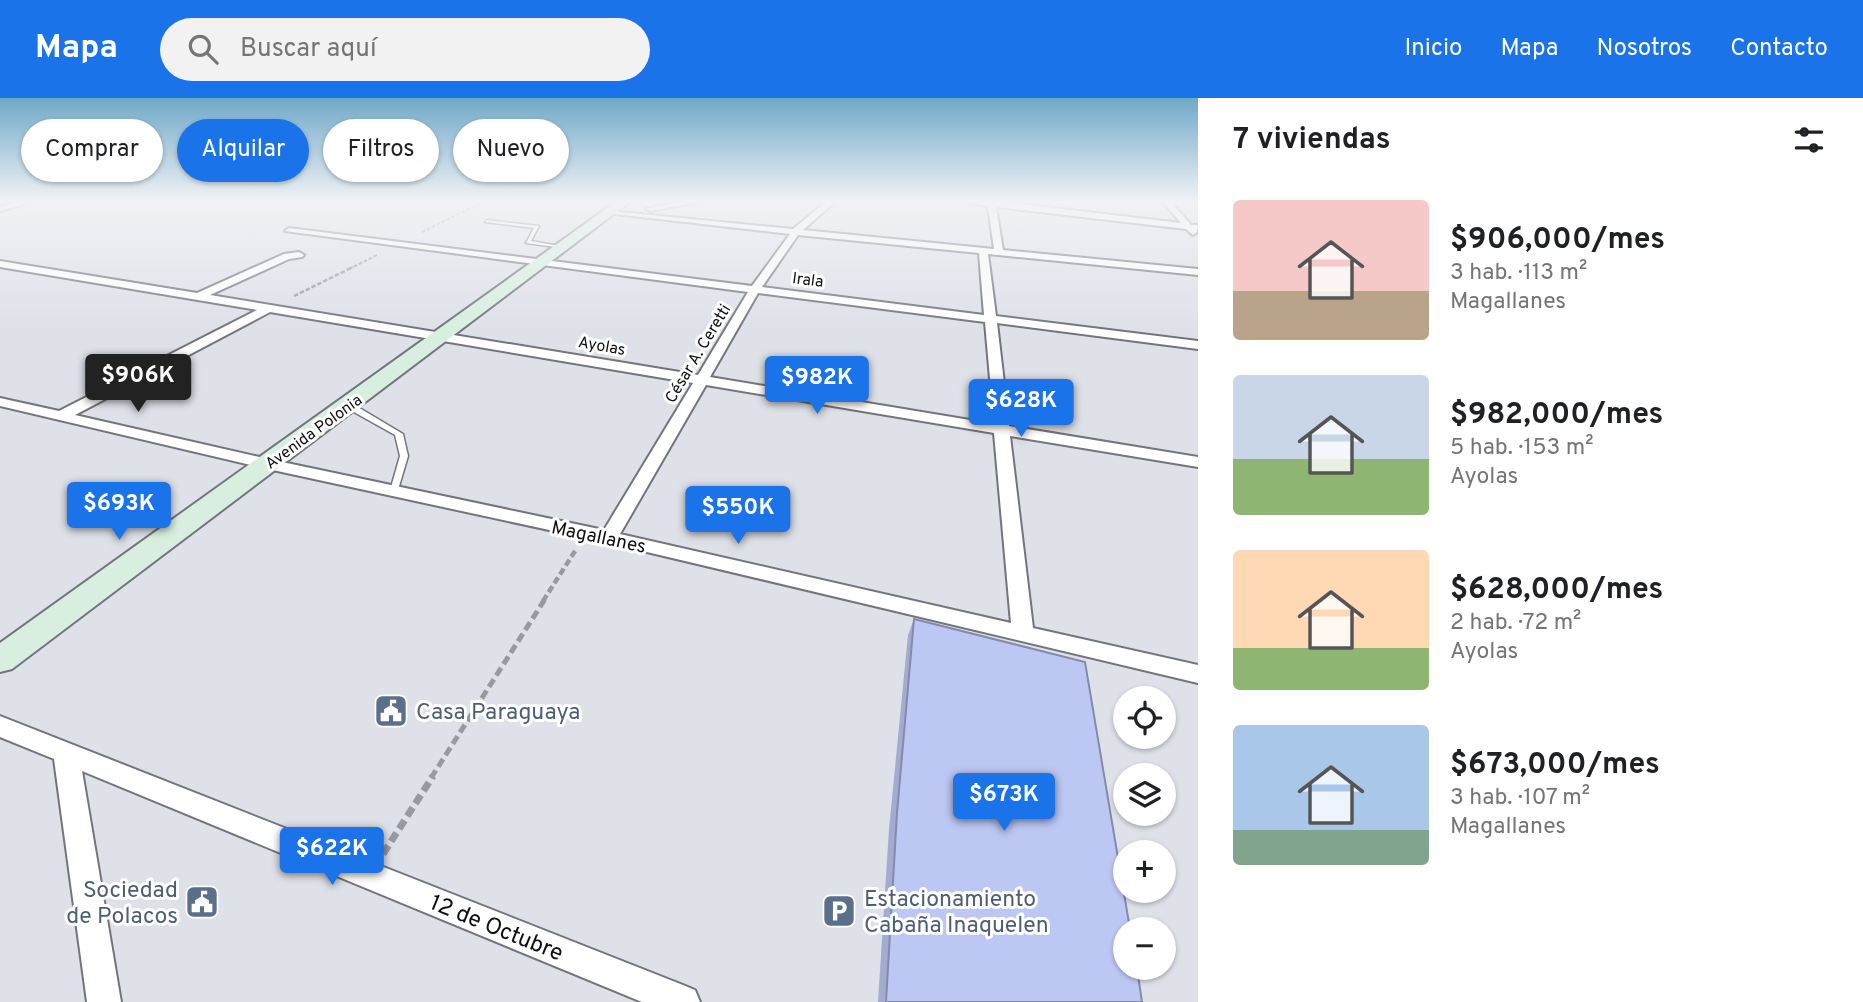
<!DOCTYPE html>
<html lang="es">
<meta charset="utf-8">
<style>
:root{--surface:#fff;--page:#f2f2f2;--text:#202124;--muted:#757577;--accent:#1a73e8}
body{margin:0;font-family:Overpass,sans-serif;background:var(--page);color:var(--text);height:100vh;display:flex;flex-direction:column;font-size:26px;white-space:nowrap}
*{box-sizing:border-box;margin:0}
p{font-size:23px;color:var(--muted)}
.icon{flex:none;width:38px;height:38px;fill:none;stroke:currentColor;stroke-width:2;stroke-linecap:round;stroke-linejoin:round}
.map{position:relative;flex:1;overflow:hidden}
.sheet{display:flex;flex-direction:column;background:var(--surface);width:665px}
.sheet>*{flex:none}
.hud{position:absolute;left:21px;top:21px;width:665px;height:63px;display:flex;gap:14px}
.fabs{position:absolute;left:1113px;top:588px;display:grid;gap:14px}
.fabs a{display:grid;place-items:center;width:63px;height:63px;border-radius:50%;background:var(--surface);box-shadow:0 2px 5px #0004;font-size:35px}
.price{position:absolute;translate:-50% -60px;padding:0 16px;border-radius:7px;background:var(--accent);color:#fff;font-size:23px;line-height:46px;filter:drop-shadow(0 2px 4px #0008)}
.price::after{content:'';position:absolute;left:50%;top:42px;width:21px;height:16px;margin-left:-10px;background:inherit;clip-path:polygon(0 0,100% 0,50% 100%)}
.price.on{background:#222;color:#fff}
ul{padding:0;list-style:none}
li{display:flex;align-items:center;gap:21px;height:175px;padding:0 35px}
li span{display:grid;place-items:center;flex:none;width:196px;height:140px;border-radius:7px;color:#555}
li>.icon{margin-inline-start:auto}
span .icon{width:84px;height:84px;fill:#fffc;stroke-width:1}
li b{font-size:30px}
h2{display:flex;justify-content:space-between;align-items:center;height:84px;padding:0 35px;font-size:30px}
.pill{padding:0 24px;border-radius:32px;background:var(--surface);box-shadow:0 2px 5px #0004;font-size:24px;line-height:63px}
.pill.on{background:var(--accent);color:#fff}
header{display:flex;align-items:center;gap:42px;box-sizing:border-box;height:98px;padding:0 35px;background:var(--accent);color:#fff}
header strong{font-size:33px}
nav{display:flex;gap:38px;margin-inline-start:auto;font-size:24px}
.search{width:490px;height:63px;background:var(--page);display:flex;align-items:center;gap:18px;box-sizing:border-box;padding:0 24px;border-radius:38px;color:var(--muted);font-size:26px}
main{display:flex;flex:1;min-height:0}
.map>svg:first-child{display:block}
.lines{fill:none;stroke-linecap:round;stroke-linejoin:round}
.lane-casing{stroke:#73757c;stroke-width:3}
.street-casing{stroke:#73757c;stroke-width:4}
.secondary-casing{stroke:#73757c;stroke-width:4}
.path-far4{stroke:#989aa0;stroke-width:2;stroke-dasharray:3.5 2;stroke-linecap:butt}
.path-far3{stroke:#989aa0;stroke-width:2.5;stroke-dasharray:4.5 2;stroke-linecap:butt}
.path-far2{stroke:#989aa0;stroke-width:4.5;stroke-dasharray:7 3.5;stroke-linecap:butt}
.path-far1{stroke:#989aa0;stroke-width:5;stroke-dasharray:9 4.5;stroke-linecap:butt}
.path{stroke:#989aa0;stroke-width:7;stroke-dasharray:10 5;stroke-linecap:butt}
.lane{fill:#fff;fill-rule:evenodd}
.street{fill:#fff;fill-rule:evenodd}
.secondary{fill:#d8efe0;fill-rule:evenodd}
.wall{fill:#a3abd1}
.building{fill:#bdc7f3;stroke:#848baa;stroke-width:2}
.labels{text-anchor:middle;stroke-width:6;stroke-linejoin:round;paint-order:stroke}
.far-street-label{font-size:16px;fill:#0d0e10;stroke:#fff}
.street-label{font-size:19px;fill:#0d0e10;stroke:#fff}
.near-service-label{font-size:23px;fill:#4e5e75;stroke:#fff;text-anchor:start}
.near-street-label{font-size:23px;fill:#0d0e10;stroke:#fff}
</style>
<header>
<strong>Mapa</strong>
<div class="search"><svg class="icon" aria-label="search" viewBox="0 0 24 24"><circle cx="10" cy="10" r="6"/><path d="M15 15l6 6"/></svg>Buscar aquí</div>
<nav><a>Inicio</a><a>Mapa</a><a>Nosotros</a><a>Contacto</a></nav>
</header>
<main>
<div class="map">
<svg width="1198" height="904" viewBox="0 0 1198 904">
<rect width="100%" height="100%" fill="#dfe1e9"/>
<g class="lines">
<defs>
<g id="lane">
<polygon points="487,122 539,128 531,143 565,149 563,150 526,145 534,130 485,124"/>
<polygon points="345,305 351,305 403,336 408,358 397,395 394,396 390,393 400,358 395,337 345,309"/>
</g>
<g id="street">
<polygon points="21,103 34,103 0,113 0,109"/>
<polygon points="685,103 704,103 650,113 646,111"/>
<path d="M827 103H836L803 132 994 151 988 108 961 103H995L1181 125 1162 103H1170L1191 127H1198L1197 134 1193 137 1186 131 996 109 1003 152 1198 171V177L988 156 996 218 1198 243V251L997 225 1009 328 1198 359V369L1010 338 1033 530 1198 567V585L609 445 268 371 0 308V300L59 313 257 212 0 169V163L197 195 284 156 299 154 304 157 302 159 289 161 210 197 698 277 748 194 285 133 289 130 752 188 790 136 606 115 610 113 793 131ZM798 137 979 155 984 217 762 189ZM758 195 985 224 994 326 710 279ZM270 214 693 285 604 432 268 361 75 317ZM706 287 994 335 1011 525 620 436Z"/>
<polygon points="0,618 683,887 695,892 700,904 642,904 82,673 121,904 87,904 54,661 0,639"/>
</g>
<polygon id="secondary" points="617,103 631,103 12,571 0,574 0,545"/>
</defs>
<!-- lane casing -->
<use href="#lane" class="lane-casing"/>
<!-- street casing -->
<use href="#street" class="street-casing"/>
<!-- secondary casing -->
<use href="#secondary" class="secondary-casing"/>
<!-- path-far4 -->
<g class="path-far4">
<polyline points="422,134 479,106"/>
<polyline points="349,171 377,157"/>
</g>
<!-- path-far3 -->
<polyline class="path-far3" points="294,198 353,169"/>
<!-- path-far2 -->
<polyline class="path-far2" points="543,503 577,450"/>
<!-- path-far1 -->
<polyline class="path-far1" points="431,680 545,501"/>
<!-- path -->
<polyline class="path" points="383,756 433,678"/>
<!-- lane -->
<use href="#lane" class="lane"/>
<!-- street -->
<use href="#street" class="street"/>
<!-- secondary -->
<use href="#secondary" class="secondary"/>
</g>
<!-- wall -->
<polygon class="wall" points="914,521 1142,904 878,904 889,731 908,537"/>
<!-- building -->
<polygon class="building" points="914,521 1085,564 1130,831 1125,831 1125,870 1137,870 1142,904 886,904 897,715"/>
<!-- sky -->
<linearGradient id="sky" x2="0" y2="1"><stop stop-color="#70a9c9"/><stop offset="0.45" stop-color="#f1f2f5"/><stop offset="1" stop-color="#f1f2f5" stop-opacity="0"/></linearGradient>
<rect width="1198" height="230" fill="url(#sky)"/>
<!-- icons -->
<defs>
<symbol id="civic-square" viewBox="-11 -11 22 22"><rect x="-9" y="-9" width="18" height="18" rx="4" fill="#5c6f8a" stroke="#fff"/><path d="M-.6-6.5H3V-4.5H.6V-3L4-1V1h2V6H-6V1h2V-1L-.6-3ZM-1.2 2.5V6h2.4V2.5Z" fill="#fff"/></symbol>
<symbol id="parking-square" viewBox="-11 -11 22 22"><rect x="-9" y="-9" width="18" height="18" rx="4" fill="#5c6f8a" stroke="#fff"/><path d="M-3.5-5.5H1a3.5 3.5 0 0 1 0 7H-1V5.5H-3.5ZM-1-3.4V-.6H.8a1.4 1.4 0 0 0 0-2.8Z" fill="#fff"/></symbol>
</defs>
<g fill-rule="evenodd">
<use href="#civic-square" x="372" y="594" width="38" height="38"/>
<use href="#civic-square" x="183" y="785" width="38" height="38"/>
<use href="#parking-square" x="820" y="794" width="38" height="38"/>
</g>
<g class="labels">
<!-- far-street labels -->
<g class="far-street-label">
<text transform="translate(808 181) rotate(7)" y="6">Irala</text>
<text transform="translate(602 247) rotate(10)" y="6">Ayolas</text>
<text transform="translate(697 255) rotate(-59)" y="6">César A. Ceretti</text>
<text transform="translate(313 333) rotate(-36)" y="6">Avenida Polonia</text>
</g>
<!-- street labels -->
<g class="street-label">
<text transform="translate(599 438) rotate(12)" y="7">Magallanes</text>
</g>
<!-- near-service labels -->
<g class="near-service-label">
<text x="416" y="621">Casa Paraguaya</text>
<text x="178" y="799" text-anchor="end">Sociedad<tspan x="178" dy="26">de Polacos</tspan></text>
<text x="864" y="808">Estacionamiento<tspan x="864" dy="26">Cabaña Inaquelen</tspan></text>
</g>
<!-- near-street labels -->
<g class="near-street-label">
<text transform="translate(497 829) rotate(22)" y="8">12 de Octubre</text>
</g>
</g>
</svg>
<div class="fabs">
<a><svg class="icon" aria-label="locate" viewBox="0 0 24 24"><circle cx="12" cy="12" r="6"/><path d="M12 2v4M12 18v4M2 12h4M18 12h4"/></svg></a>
<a><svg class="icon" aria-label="layers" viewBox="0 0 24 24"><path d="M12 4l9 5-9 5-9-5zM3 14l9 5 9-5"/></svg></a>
<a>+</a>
<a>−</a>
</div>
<b class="price on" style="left:138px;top:316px">$906K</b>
<b class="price" style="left:817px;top:318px">$982K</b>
<b class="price" style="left:1021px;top:341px">$628K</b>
<b class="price" style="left:119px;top:444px">$693K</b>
<b class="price" style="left:738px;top:448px">$550K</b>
<b class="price" style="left:1004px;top:735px">$673K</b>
<b class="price" style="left:332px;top:789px">$622K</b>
<div class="hud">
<a class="pill">Comprar</a>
<a class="pill on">Alquilar</a>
<a class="pill">Filtros</a>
<a class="pill">Nuevo</a>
</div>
</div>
<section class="sheet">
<h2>7 viviendas<svg class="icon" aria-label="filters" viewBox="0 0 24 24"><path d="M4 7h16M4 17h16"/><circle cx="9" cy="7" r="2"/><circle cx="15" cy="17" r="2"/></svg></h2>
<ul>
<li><span style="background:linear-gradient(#f6c9c9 65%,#b9a48a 0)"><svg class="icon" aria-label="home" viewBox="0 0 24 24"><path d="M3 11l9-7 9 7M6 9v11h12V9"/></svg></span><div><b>$906,000/mes</b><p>3 hab. · 113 m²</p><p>Magallanes</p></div></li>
<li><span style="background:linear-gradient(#c9d6e8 60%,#8fb573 0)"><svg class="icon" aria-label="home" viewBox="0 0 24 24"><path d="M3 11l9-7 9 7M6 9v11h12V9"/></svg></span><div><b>$982,000/mes</b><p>5 hab. · 153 m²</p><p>Ayolas</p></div></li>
<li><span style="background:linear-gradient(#ffd9b3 70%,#8fb573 0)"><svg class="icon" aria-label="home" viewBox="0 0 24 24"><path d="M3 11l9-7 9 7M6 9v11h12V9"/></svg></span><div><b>$628,000/mes</b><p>2 hab. · 72 m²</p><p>Ayolas</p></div></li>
<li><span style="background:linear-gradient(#a9c7e8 75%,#7fa58c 0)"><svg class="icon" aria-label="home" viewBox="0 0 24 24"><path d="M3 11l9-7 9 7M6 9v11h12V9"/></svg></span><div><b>$673,000/mes</b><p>3 hab. · 107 m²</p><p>Magallanes</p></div></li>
</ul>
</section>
</main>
